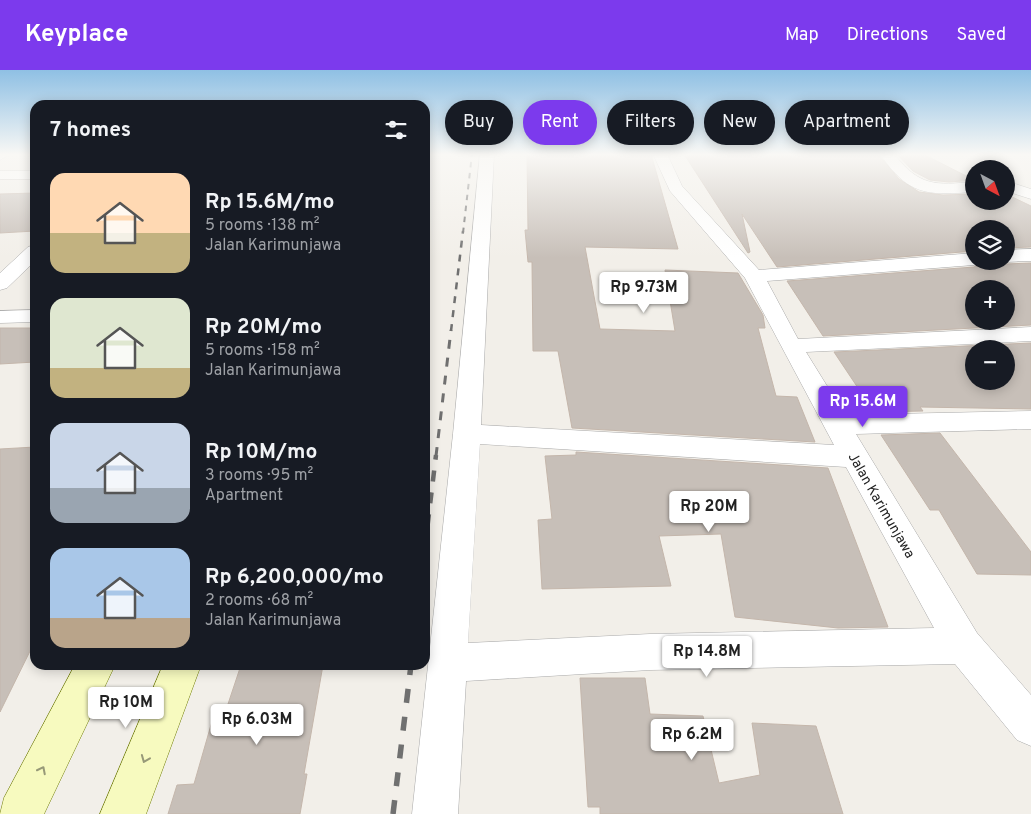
<!DOCTYPE html>
<meta charset="utf-8">
<style>
:root{--surface:#171b24;--page:#242831;--text:#f1f3f6;--muted:#9ea1a6;--accent:#7c3aed}
body{margin:0;font-family:Overpass,sans-serif;background:var(--page);color:var(--text);height:100vh;display:flex;flex-direction:column;font-size:19px;white-space:nowrap}
*{box-sizing:border-box;margin:0}
p{font-size:16px;color:var(--muted)}
.icon{flex:none;width:28px;height:28px;fill:none;stroke:currentColor;stroke-width:2;stroke-linecap:round;stroke-linejoin:round}
.map{position:relative;flex:1;overflow:hidden}
.details{position:absolute;left:30px;top:30px;width:400px;height:570px;display:flex;flex-direction:column;background:var(--surface);border-radius:15px;box-shadow:0 2px 12px #0003}
.details>*{flex:none}
.top-card{position:absolute;left:445px;top:30px;width:475px;height:45px;display:flex;gap:10px}
.needle{width:32px;rotate:139deg}
.tools{position:absolute;left:965px;top:90px;display:grid;gap:10px}
.tools a{display:grid;place-items:center;width:50px;height:50px;border-radius:50%;background:var(--surface);box-shadow:0 2px 12px #0003;font-size:25px}
.price{position:absolute;translate:-50% -42px;padding:0 11px;border-radius:5px;background:#fff;color:#222;font-size:16px;line-height:32px;filter:drop-shadow(0 1px 2px #0008)}
.price::after{content:'';position:absolute;left:50%;top:30px;width:15px;height:11px;margin-left:-8px;background:inherit;clip-path:polygon(0 0,100% 0,50% 100%)}
.price.active{background:var(--accent);color:#fff}
ul{padding:0;list-style:none}
li{display:flex;align-items:center;gap:15px;height:125px;padding:0 20px}
li span{display:grid;place-items:center;flex:none;width:140px;height:100px;border-radius:15px;color:#555}
li>.icon{margin-inline-start:auto}
span .icon{width:60px;height:60px;fill:#fffc;stroke-width:1}
li b{font-size:21px}
h2{display:flex;justify-content:space-between;align-items:center;height:60px;padding:0 20px;font-size:21px}
.tag{padding:0 18px;border-radius:22px;background:var(--surface);box-shadow:0 2px 12px #0003;font-size:18px;line-height:45px}
.tag.active{background:var(--accent);color:#fff}
header{display:flex;align-items:center;gap:30px;box-sizing:border-box;height:70px;padding:0 25px;background:var(--accent);color:#fff}
header strong{font-size:24px}
nav{display:flex;gap:28px;margin-inline-start:auto;font-size:18px}
.map>svg:first-child{display:block}
.building{fill:#c7bfb8;stroke:#c4b6ab;fill-rule:evenodd}
.lines{fill:none;stroke-linecap:round;stroke-linejoin:round}
.street-casing{stroke:#a9a9a9;stroke-width:1}
.secondary-casing{stroke:#707d05;stroke-width:1}
.street{fill:#fff;fill-rule:evenodd}
.secondary{fill:#f7fabf;fill-rule:evenodd}
.rail-far4{stroke:#707070;stroke-width:2;stroke-dasharray:5.5 5.5;stroke-linecap:butt}
.rail-far3{stroke:#707070;stroke-width:2.5;stroke-dasharray:7 7;stroke-linecap:butt}
.rail-far2{stroke:#707070;stroke-width:3;stroke-dasharray:9 9;stroke-linecap:butt}
.rail-far1{stroke:#707070;stroke-width:4.5;stroke-dasharray:11 11;stroke-linecap:butt}
.rail{stroke:#707070;stroke-width:5.5;stroke-dasharray:14 14;stroke-linecap:butt}
.oneway{stroke:#979978}
.labels{text-anchor:middle;stroke-width:5;stroke-linejoin:round;paint-order:stroke}
.street-label{font-size:14px;fill:#222;stroke:#fff}
</style>
<header>
<strong>Keyplace</strong>
<nav><a>Map</a><a>Directions</a><a>Saved</a></nav>
</header>
<div class="map">
<svg width="1031" height="744" viewBox="0 0 1031 744">
<rect width="100%" height="100%" fill="#f2efe9"/>
<!-- building -->
<g class="building">
<polygon points="527,84 651,84 678,179 585,177 600,259 675,261 665,200 738,203 763,245 765,258 758,258 776,326 797,327 815,372 572,358 558,281 533,281 532,192 528,192 525,160 528,160"/>
<polygon points="684,84 878,84 899,109 919,122 943,125 974,124 974,131 1006,131 1006,124 1031,136 1031,177 1006,178 1006,159 974,159 974,181 777,197 742,144 750,182 748,183"/>
<polygon points="897,84 923,84 974,110 949,112 930,110 913,101"/>
<polygon points="35,123 35,161 0,163 0,124"/>
<path d="M984 191H1003L1006 194 1031 193V255L823 266 787 211 974 197ZM974 219H1006V251H974Z"/>
<polygon points="0,258 35,258 35,292 0,294"/>
<path d="M1031 273V339L920 337 923 341 874 342 834 282ZM974 279H1006V311H974Z"/>
<polygon points="940,363 1031,482 1031,505 977,504 939,440 930,440 881,365"/>
<polygon points="35,377 35,571 0,642 0,379"/>
<polygon points="576,382 828,398 888,557 838,558 735,547 721,464 659,466 671,516 542,519 538,450 552,449 545,386 576,385"/>
<polygon points="241,595 323,595 304,704 307,704 300,744 168,744 177,715 194,714 215,641 226,640"/>
<polygon points="580,608 645,608 650,644 703,646 719,713 760,705 752,653 816,656 843,744 600,744 600,737 588,737"/>
</g>
<g class="lines">
<defs>
<g id="street">
<polygon points="0,84 10,84 0,90"/>
<path d="M480 84H494L481 355 834 375 745 208 670 121 653 84H667L682 116 759 200 974 183V191H982L974 195 767 211 798 269 1031 257V271L806 282 845 345 1031 341V359L856 364 977 563 1031 625V676L1017 670 955 594 650 600 466 611 458 744H412L453 364ZM480 374 846 397 934 558 650 564 468 573Z"/>
<path d="M880 84H894C920 117 935 115 974 112V122C926 125 909 126 880 84Z"/>
<rect x="0" y="101" width="35" height="8"/>
<polygon points="1006,111 1031,119 1031,129 1006,121"/>
<polygon points="35,175 35,191 7,218 0,220 0,203 28,177"/>
<polygon points="1031,179 1031,191 1006,192 1005,191 1006,180"/>
<polygon points="35,240 35,252 0,253 0,241"/>
</g>
<g id="secondary">
<polygon points="75,595 115,595 44,744 0,744 4,728"/>
<polygon points="163,595 201,595 146,744 100,744"/>
</g>
</defs>
<!-- street casing -->
<use href="#street" class="street-casing"/>
<!-- secondary casing -->
<use href="#secondary" class="secondary-casing"/>
<!-- street -->
<use href="#street" class="street"/>
<!-- secondary -->
<use href="#secondary" class="secondary"/>
<!-- rail-far4 -->
<polyline class="rail-far4" points="463,163 472,84"/>
<!-- rail-far3 -->
<polyline class="rail-far3" points="451,261 463,161"/>
<!-- rail-far2 -->
<polyline class="rail-far2" points="436,386 451,260"/>
<!-- rail-far1 -->
<polyline class="rail-far1" points="425,477 436,385"/>
<!-- rail -->
<polyline class="rail" points="393,744 411,595"/>
</g>
<!-- one-way arrows -->
<defs><path id="oneway-chevron" d="M-2-3.5L2.5 0L-2 3.5" fill="none" stroke-width="1.6" stroke-linecap="round" stroke-linejoin="round" transform="scale(1.25)"/></defs>
<g class="oneway">
<use href="#oneway-chevron" transform="translate(145 689) rotate(112)"/>
<use href="#oneway-chevron" transform="translate(42 700) rotate(-63)"/>
</g>
<!-- sky -->
<linearGradient id="sky" x2="0" y2="1"><stop stop-color="#8fc0e4"/><stop offset="0.45" stop-color="#f9f8f5"/><stop offset="1" stop-color="#f9f8f5" stop-opacity="0"/></linearGradient>
<rect width="1031" height="188" fill="url(#sky)"/>
<g class="labels">
<!-- street labels -->
<g class="street-label">
<text transform="translate(882 435) rotate(60)" y="5">Jalan Karimunjawa</text>
</g>
</g>
</svg>
<div class="tools">
<a><svg class="needle" viewBox="-14 -14 28 28"><path d="M0-13l5 13h-10z" fill="#e53935"/><path d="M0 13l5-13h-10z" fill="#9ea1a6"/></svg></a>
<a><svg class="icon" aria-label="layers" viewBox="0 0 24 24"><path d="M12 4l9 5-9 5-9-5zM3 14l9 5 9-5"/></svg></a>
<a>+</a>
<a>−</a>
</div>
<b class="price" style="left:644px;top:244px">Rp 9.73M</b>
<b class="price active" style="left:863px;top:358px">Rp 15.6M</b>
<b class="price" style="left:709px;top:463px">Rp 20M</b>
<b class="price" style="left:707px;top:608px">Rp 14.8M</b>
<b class="price" style="left:126px;top:659px">Rp 10M</b>
<b class="price" style="left:257px;top:676px">Rp 6.03M</b>
<b class="price" style="left:692px;top:691px">Rp 6.2M</b>
<div class="top-card">
<a class="tag">Buy</a>
<a class="tag active">Rent</a>
<a class="tag">Filters</a>
<a class="tag">New</a>
<a class="tag">Apartment</a>
</div>
<section class="details">
<h2>7 homes<svg class="icon" aria-label="filters" viewBox="0 0 24 24"><path d="M4 7h16M4 17h16"/><circle cx="9" cy="7" r="2"/><circle cx="15" cy="17" r="2"/></svg></h2>
<ul>
<li><span style="background:linear-gradient(#ffd9b3 60%,#c2b280 0)"><svg class="icon" aria-label="home" viewBox="0 0 24 24"><path d="M3 11l9-7 9 7M6 9v11h12V9"/></svg></span><div><b>Rp 15.6M/mo</b><p>5 rooms · 138 m²</p><p>Jalan Karimunjawa</p></div></li>
<li><span style="background:linear-gradient(#dfe7d0 70%,#c2b280 0)"><svg class="icon" aria-label="home" viewBox="0 0 24 24"><path d="M3 11l9-7 9 7M6 9v11h12V9"/></svg></span><div><b>Rp 20M/mo</b><p>5 rooms · 158 m²</p><p>Jalan Karimunjawa</p></div></li>
<li><span style="background:linear-gradient(#c9d6e8 65%,#9aa5b1 0)"><svg class="icon" aria-label="home" viewBox="0 0 24 24"><path d="M3 11l9-7 9 7M6 9v11h12V9"/></svg></span><div><b>Rp 10M/mo</b><p>3 rooms · 95 m²</p><p>Apartment</p></div></li>
<li><span style="background:linear-gradient(#a9c7e8 70%,#b9a48a 0)"><svg class="icon" aria-label="home" viewBox="0 0 24 24"><path d="M3 11l9-7 9 7M6 9v11h12V9"/></svg></span><div><b>Rp 6,200,000/mo</b><p>2 rooms · 68 m²</p><p>Jalan Karimunjawa</p></div></li>
</ul>
</section>
</div>
